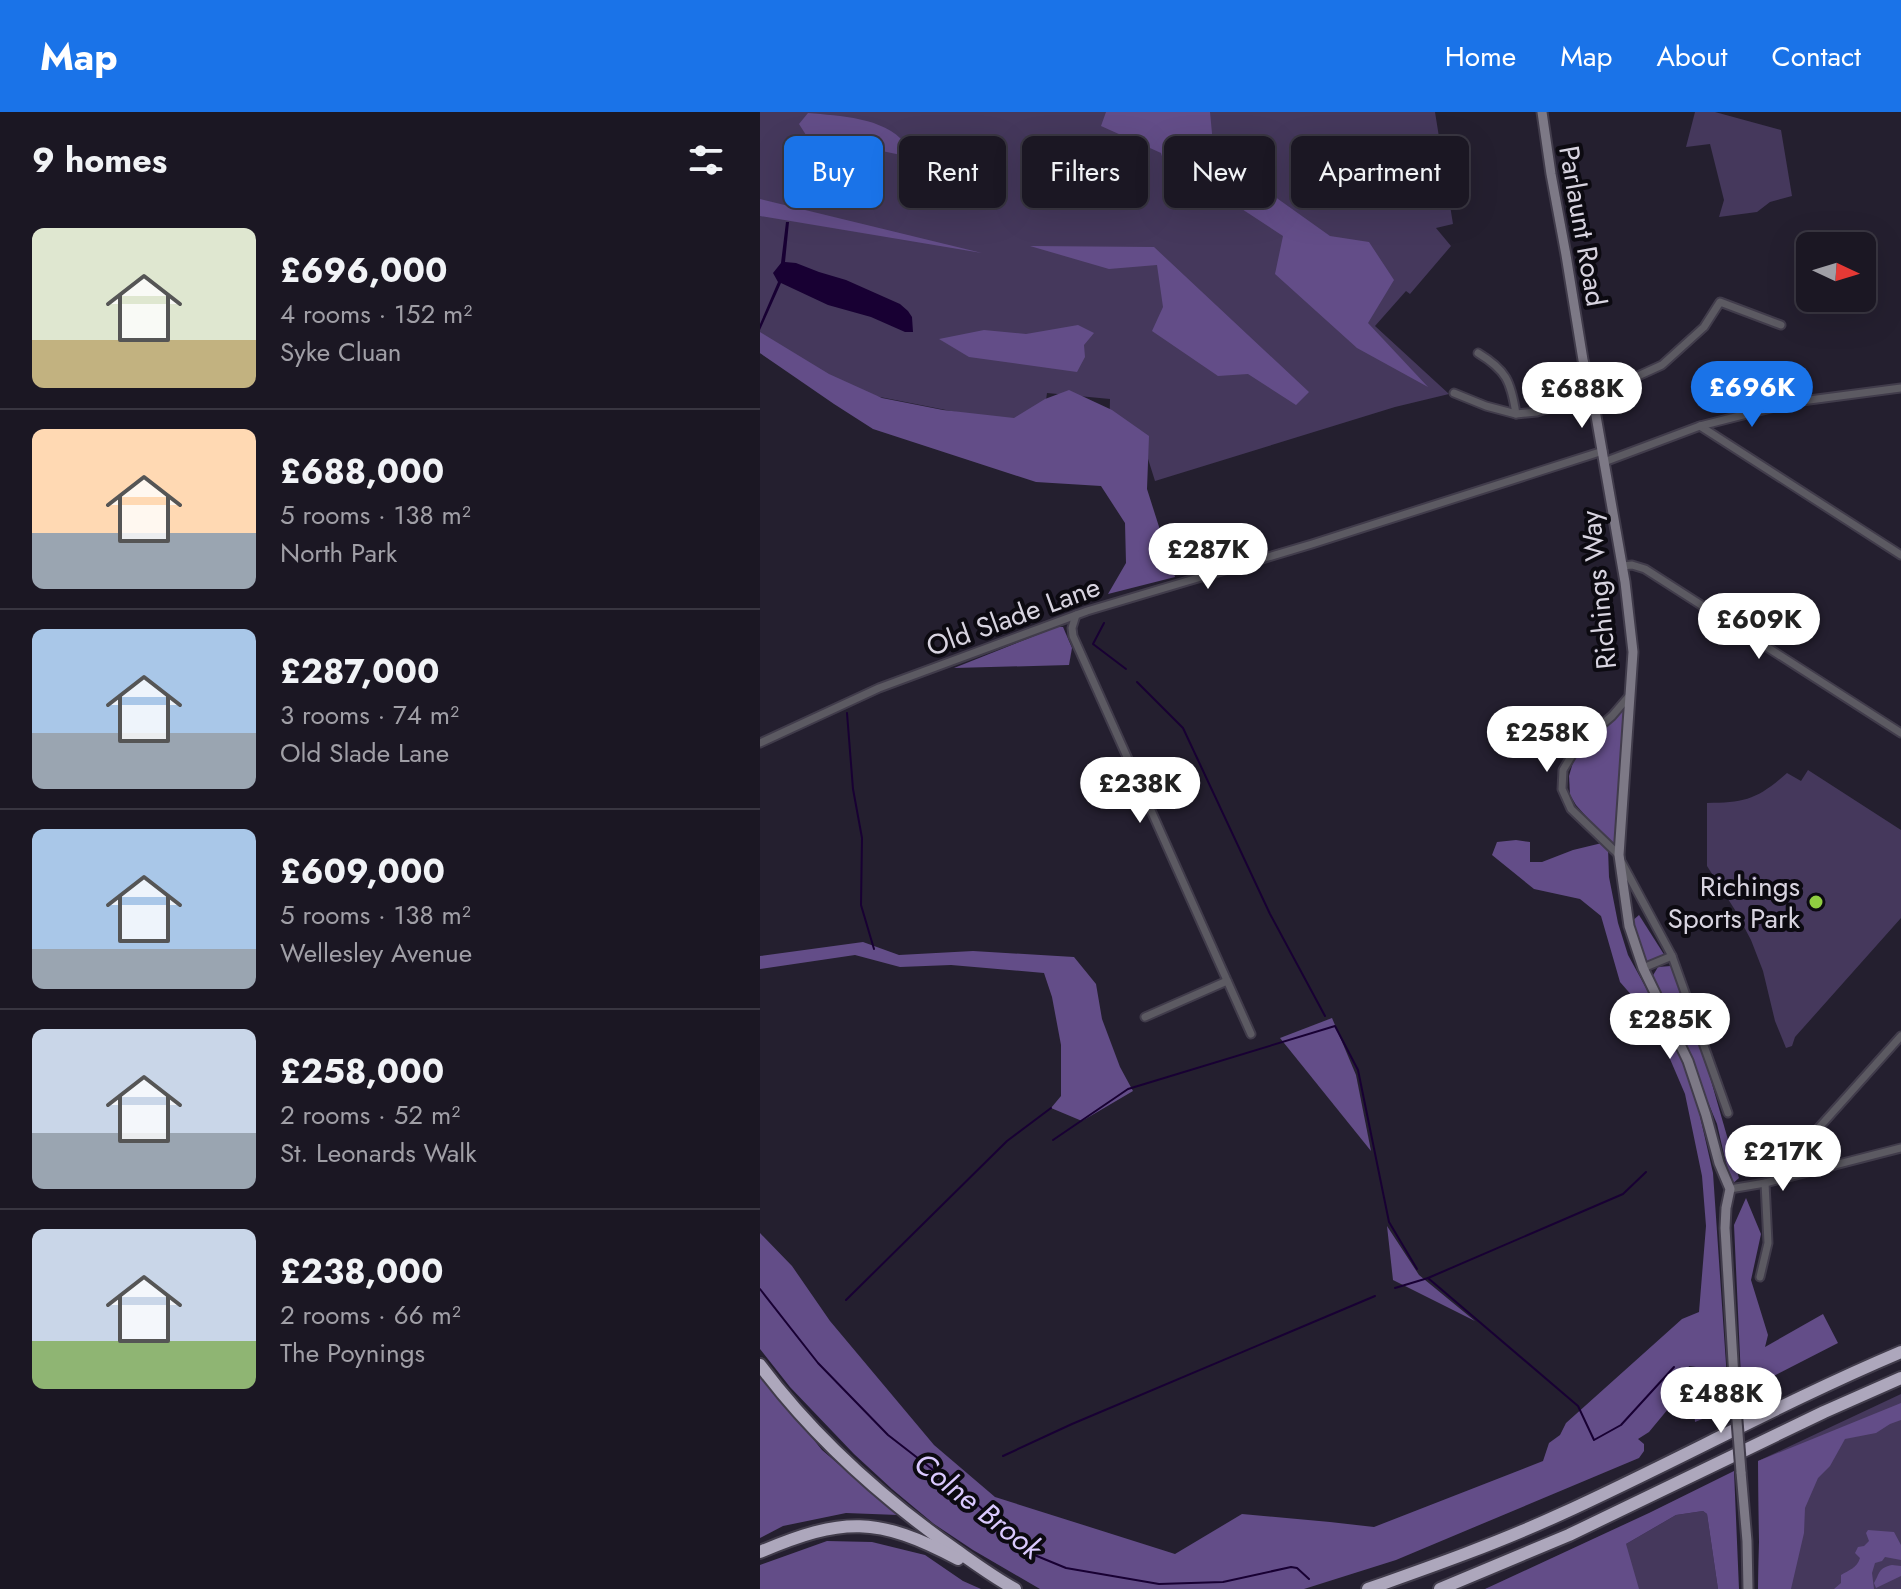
<!DOCTYPE html>
<meta charset="utf-8">
<style>
:root{--surface:#1b1723;--page:#282430;--text:#f1f3f6;--muted:#a09fa6;--line:#393641;--accent:#1a73e8}
body{margin:0;font-family:Jost,sans-serif;background:var(--page);color:var(--text);height:100vh;display:flex;flex-direction:column;font-size:30px;white-space:nowrap}
*{box-sizing:border-box;margin:0}
p{font-size:26px;color:var(--muted)}
.icon{flex:none;width:44px;height:44px;fill:none;stroke:currentColor;stroke-width:2;stroke-linecap:round;stroke-linejoin:round}
.map{position:relative;flex:1;overflow:hidden}
.sheet{display:flex;flex-direction:column;background:var(--surface);width:760px}
.sheet>*{flex:none}
.guide{position:absolute;left:24px;top:24px;width:760px;height:72px;display:flex;gap:16px}
.needle{width:52px;rotate:94deg}
.fabs{position:absolute;left:1036px;top:120px;display:grid;gap:16px}
.fabs a{display:grid;place-items:center;width:80px;height:80px;border-radius:12px;background:var(--surface);box-shadow:0 8px 32px #0002,0 0 0 2px var(--line);font-size:40px}
.price{position:absolute;translate:-50% -68px;padding:0 18px;border-radius:28px;background:#fff;color:#222;font-size:26px;line-height:52px;filter:drop-shadow(0 2px 4px #0008)}
.price::after{content:'';position:absolute;left:50%;top:48px;width:24px;height:18px;margin-left:-12px;background:inherit;clip-path:polygon(0 0,100% 0,50% 100%)}
.price.current{background:var(--accent);color:#fff}
ul{padding:0;list-style:none}
li{display:flex;align-items:center;gap:24px;height:200px;padding:0 32px}
li+li{border-top:2px solid var(--line)}
li span{display:grid;place-items:center;flex:none;width:224px;height:160px;border-radius:12px;color:#555}
li>.icon{margin-inline-start:auto}
span .icon{width:96px;height:96px;fill:#fffc;stroke-width:1}
li b{font-size:34px}
h2{display:flex;justify-content:space-between;align-items:center;height:96px;padding:0 32px;font-size:34px}
.tag{padding:0 28px;border-radius:12px;background:var(--surface);box-shadow:0 8px 32px #0002,0 0 0 2px var(--line);font-size:28px;line-height:72px}
.tag.current{background:var(--accent);color:#fff}
header{display:flex;align-items:center;gap:48px;box-sizing:border-box;height:112px;padding:0 40px;background:var(--accent);color:#fff}
header strong{font-size:38px}
nav{display:flex;gap:44px;margin-inline-start:auto;font-size:28px}
main{display:flex;flex:1;min-height:0}
.map>svg:first-child{display:block}
.green{fill:#45385c}
.forest{fill:#634d88}
.water{fill:#180033}
.lines{fill:none;stroke-linecap:round;stroke-linejoin:round}
.stream{stroke:#180033;stroke-width:2}
.street-casing{stroke:#413c4b;stroke-width:11}
.secondary-casing{stroke:#413c4b;stroke-width:13}
.highway-casing{stroke:#413c4b;stroke-width:16}
.street{stroke:#5c5a62;stroke-width:7}
.secondary{stroke:#7d7986;stroke-width:9}
.highway{stroke:#ada7bc;stroke-width:12}
.secondary-bridge-casing{stroke:#413c4b;stroke-width:13;stroke-linecap:butt}
.secondary-bridge{stroke:#7d7986;stroke-width:9}
.poi-dot{fill:#90cd41;stroke:#0c0a11;stroke-width:3}
.labels{text-anchor:middle;stroke-width:8;stroke-linejoin:round;paint-order:stroke}
.street-label{font-size:28px;fill:#d8d4e0;stroke:#0c0a11}
.poi-label{font-size:28px;fill:#d8d4e0;stroke:#0c0a11;text-anchor:end}
.water-label{font-size:30px;font-style:italic;fill:#dac9fe;stroke:#0c0a11}
</style>
<header>
<strong>Map</strong>
<nav><a>Home</a><a>Map</a><a>About</a><a>Contact</a></nav>
</header>
<main>
<section class="sheet">
<h2>9 homes<svg class="icon" aria-label="filters" viewBox="0 0 24 24"><path d="M4 7h16M4 17h16"/><circle cx="9" cy="7" r="2"/><circle cx="15" cy="17" r="2"/></svg></h2>
<ul>
<li><span style="background:linear-gradient(#dfe7d0 70%,#c2b280 0)"><svg class="icon" aria-label="home" viewBox="0 0 24 24"><path d="M3 11l9-7 9 7M6 9v11h12V9"/></svg></span><div><b>£696,000</b><p>4 rooms · 152 m²</p><p>Syke Cluan</p></div></li>
<li><span style="background:linear-gradient(#ffd9b3 65%,#9aa5b1 0)"><svg class="icon" aria-label="home" viewBox="0 0 24 24"><path d="M3 11l9-7 9 7M6 9v11h12V9"/></svg></span><div><b>£688,000</b><p>5 rooms · 138 m²</p><p>North Park</p></div></li>
<li><span style="background:linear-gradient(#a9c7e8 65%,#9aa5b1 0)"><svg class="icon" aria-label="home" viewBox="0 0 24 24"><path d="M3 11l9-7 9 7M6 9v11h12V9"/></svg></span><div><b>£287,000</b><p>3 rooms · 74 m²</p><p>Old Slade Lane</p></div></li>
<li><span style="background:linear-gradient(#a9c7e8 75%,#9aa5b1 0)"><svg class="icon" aria-label="home" viewBox="0 0 24 24"><path d="M3 11l9-7 9 7M6 9v11h12V9"/></svg></span><div><b>£609,000</b><p>5 rooms · 138 m²</p><p>Wellesley Avenue</p></div></li>
<li><span style="background:linear-gradient(#c9d6e8 65%,#9aa5b1 0)"><svg class="icon" aria-label="home" viewBox="0 0 24 24"><path d="M3 11l9-7 9 7M6 9v11h12V9"/></svg></span><div><b>£258,000</b><p>2 rooms · 52 m²</p><p>St. Leonards Walk</p></div></li>
<li><span style="background:linear-gradient(#c9d6e8 70%,#8fb573 0)"><svg class="icon" aria-label="home" viewBox="0 0 24 24"><path d="M3 11l9-7 9 7M6 9v11h12V9"/></svg></span><div><b>£238,000</b><p>2 rooms · 66 m²</p><p>The Poynings</p></div></li>
</ul>
</section>
<div class="map">
<svg width="1141" height="1477" viewBox="0 0 1141 1477">
<rect width="100%" height="100%" fill="#241f2f"/>
<!-- green -->
<g class="green">
<polygon points="0,0 675,0 693,112 676,116 691,134 650,182 646,179 615,214 689,282 635,295 395,369 383,331 349,325 350,287 287,281 282,317 44,270 0,241"/>
<polygon points="935,0 955,0 1021,18 1032,84 1010,90 997,100 959,105 964,88 950,32 926,35"/>
<path d="M1048 658 1141 718V806L1035 925 1032 934 1026 936 1015 909 1003 859 991 828 975 798 947 754V691C985 691 998 687 1027 661L1041 669Z"/>
<polygon points="1141,1282 1141,1477 998,1477 999,1430 998,1349"/>
<polygon points="943,1399 947,1402 958,1477 726,1477 749,1467 866,1432 916,1403"/>
</g>
<!-- forest -->
<g class="forest">
<polygon points="346,0 450,0 453,32 428,85 414,84 401,41 341,14"/>
<path d="M48 1C80 4 123 5 145 31L141 43 103 35 78 36 46 23 39 12Z"/>
<polygon points="476,57 570,124 609,130 634,168 608,211 668,275 597,236 515,162 523,124 459,82"/>
<polygon points="0,87 222,141 0,104"/>
<polygon points="270,134 394,135 549,280 536,293 488,262 458,264 392,219 403,195 397,153 349,157"/>
<polygon points="318,213 334,221 324,233 325,245 317,260 209,245 179,227 224,218 266,222"/>
<polygon points="0,220 69,262 122,286 183,298 254,306 285,287 309,278 352,298 389,324 387,377 415,465 348,482 366,451 365,411 341,374 276,370 113,317 74,292 0,241"/>
<polygon points="297,515 303,515 312,536 309,553 194,556"/>
<polygon points="862,599 864,600 864,604 854,736 816,693 810,683 809,664 814,647"/>
<polygon points="756,728 770,730 770,750 782,750 813,738 842,731 848,736 849,765 858,811 868,843 903,907 925,952 934,978 953,1061 969,1296 935,1310 933,1288 936,1255 929,1254 921,1283 913,1291 889,1320 878,1327 884,1332 884,1339 879,1346 636,1448 544,1477 280,1477 213,1438 174,1412 132,1377 94,1342 30,1275 0,1237 0,1121 32,1154 70,1209 174,1333 235,1385 415,1442 482,1402 570,1410 614,1415 783,1349 789,1331 800,1323 806,1311 922,1207 939,1200 946,1114 942,1064 925,982 910,947 881,894 860,870 841,804 820,787 774,777 732,743 737,730"/>
<polygon points="879,803 905,844 886,852 871,810"/>
<polygon points="103,830 139,843 213,839 314,845 336,872 342,907 360,955 373,979 322,1009 291,996 301,984 301,933 292,885 284,861 191,853 140,855 95,843 0,857 0,844"/>
<polygon points="911,854 950,965 979,1066 971,1073 957,1012 931,949 892,865 898,855"/>
<polygon points="572,906 596,963 611,1039 520,926"/>
<polygon points="986,1086 1001,1122 991,1168 1008,1223 1005,1235 1063,1202 1078,1231 988,1277 981,1266 974,1113"/>
<polygon points="627,1114 659,1163 715,1209 633,1168"/>
<polygon points="0,1261 62,1338 138,1403 86,1401 23,1414 0,1426"/>
<polygon points="1141,1291 1141,1308 1130,1312 1116,1321 1085,1327 1070,1354 1058,1366 1045,1396 1044,1421 1031,1477 998,1477 999,1430 998,1349"/>
<polygon points="974,1359 979,1477 958,1477 947,1402 943,1399 916,1403 866,1432 879,1477 725,1477 889,1401"/>
<path d="M1108 1418 1134 1420 1141 1433V1448L1125 1445 1122 1449 1115 1451 1112 1461 1114 1477H1074L1081 1471V1463C1089 1458 1097 1456 1100 1446L1095 1441 1098 1435 1104 1434 1109 1429 1106 1421Z"/>
<polygon points="67,1429 112,1430 165,1443 203,1469 221,1477 0,1477 0,1453"/>
<path d="M1132 1453 1141 1454V1464L1116 1476 1114 1471C1120 1461 1118 1456 1132 1453Z"/>
</g>
<!-- water -->
<polygon class="water" points="26,110 29,110 25,150 36,151 59,160 86,168 140,192 148,199 152,205 153,220 145,220 111,205 68,193 21,171 0,218 0,212 18,170 13,161 21,151"/>
<g class="lines">
<!-- stream -->
<g class="stream">
<polyline points="344,511 333,532 366,557"/>
<polyline points="377,570 423,616 510,802 565,904"/>
<polyline points="87,601 93,677 102,726 101,793 114,837"/>
<polyline points="293,1028 368,977 575,914 598,958 629,1110 657,1157"/>
<polyline points="668,1166 818,1294 834,1328 861,1313 914,1255"/>
<polyline points="635,1176 668,1166 863,1082 886,1060"/>
<polyline points="0,1177 58,1251 128,1323 217,1392 272,1442 306,1456 399,1472 463,1470 531,1455 537,1456 549,1467"/>
<polyline points="86,1188 247,1029 291,996"/>
<polyline points="243,1344 312,1312 615,1184"/>
</g>
<defs>
<g id="street">
<path d="M718 241C746 258 751 269 756 302"/>
<polyline points="694,281 726,294 756,302 777,300 856,274 902,253 944,215 960,190 1021,213"/>
<polyline points="940,314 1141,443"/>
<polyline points="844,350 940,314 1034,290 1141,276"/>
<polyline points="862,454 872,453 885,457 1141,621"/>
<polyline points="316,503 312,516 313,524 491,922"/>
<polyline points="0,631 119,576 327,499 552,432 843,339"/>
<polyline points="859,743 811,697 802,677 803,658 818,633 852,604 870,583"/>
<polyline points="862,751 912,844 968,1001"/>
<polyline points="883,856 912,844"/>
<polyline points="385,905 467,869"/>
<polyline points="1023,1065 1029,1049 1141,924"/>
<polyline points="970,1077 1005,1071 1141,1036"/>
<polyline points="1000,1165 1008,1131 1005,1071"/>
</g>
<g id="secondary">
<polyline points="782,0 791,62 806,143 823,248 832,281 865,470 873,540 859,743 869,814 883,856 928,949 946,1003 959,1051 970,1077 966,1096 965,1116 975,1283"/>
<polyline points="981,1360 987,1429 988,1477"/>
</g>
<g id="highway">
<path d="M0 1253C53 1324 121 1385 193 1436 213 1450 233 1465 255 1477"/>
<path d="M0 1440C83 1405 117 1404 198 1447"/>
<path d="M608 1477C673 1454 738 1431 801 1402 915 1350 1025 1289 1141 1240"/>
<polyline points="680,1477 809,1423 1064,1300 1141,1266"/>
</g>
</defs>
<!-- street casing -->
<use href="#street" class="street-casing"/>
<!-- secondary casing -->
<use href="#secondary" class="secondary-casing"/>
<!-- highway casing -->
<use href="#highway" class="highway-casing"/>
<!-- street -->
<use href="#street" class="street"/>
<!-- secondary -->
<use href="#secondary" class="secondary"/>
<!-- highway -->
<use href="#highway" class="highway"/>
<defs>
<polyline id="secondary-bridge" points="975,1283 981,1360"/>
</defs>
<!-- secondary-bridge casing -->
<use href="#secondary-bridge" class="secondary-bridge-casing"/>
<!-- secondary-bridge -->
<use href="#secondary-bridge" class="secondary-bridge"/>
</g>
<!-- markers -->
<circle class="poi-dot" cx="1056" cy="790" r="8"/>
<g class="labels">
<!-- street labels -->
<g class="street-label">
<text transform="translate(823 114) rotate(80)" y="10">Parlaunt Road</text>
<text transform="translate(838 478) rotate(-96)" y="10">Richings Way</text>
<text transform="translate(253 504) rotate(-20)" y="10">Old Slade Lane</text>
</g>
<!-- poi labels -->
<g class="poi-label">
<text x="1040" y="784">Richings<tspan x="1040" dy="32">Sports Park</tspan></text>
</g>
<!-- water labels -->
<g class="water-label">
<text transform="translate(218 1394) rotate(38)" y="10">Colne Brook</text>
</g>
</g>
</svg>
<div class="fabs">
<a><svg class="needle" viewBox="-14 -14 28 28"><path d="M0-13l5 13h-10z" fill="#e53935"/><path d="M0 13l5-13h-10z" fill="#a09fa6"/></svg></a>
</div>
<b class="price current" style="left:992px;top:317px">£696K</b>
<b class="price" style="left:822px;top:318px">£688K</b>
<b class="price" style="left:448px;top:479px">£287K</b>
<b class="price" style="left:999px;top:549px">£609K</b>
<b class="price" style="left:787px;top:662px">£258K</b>
<b class="price" style="left:380px;top:713px">£238K</b>
<b class="price" style="left:910px;top:949px">£285K</b>
<b class="price" style="left:1023px;top:1081px">£217K</b>
<b class="price" style="left:961px;top:1323px">£488K</b>
<div class="guide">
<a class="tag current">Buy</a>
<a class="tag">Rent</a>
<a class="tag">Filters</a>
<a class="tag">New</a>
<a class="tag">Apartment</a>
</div>
</div>
</main>
